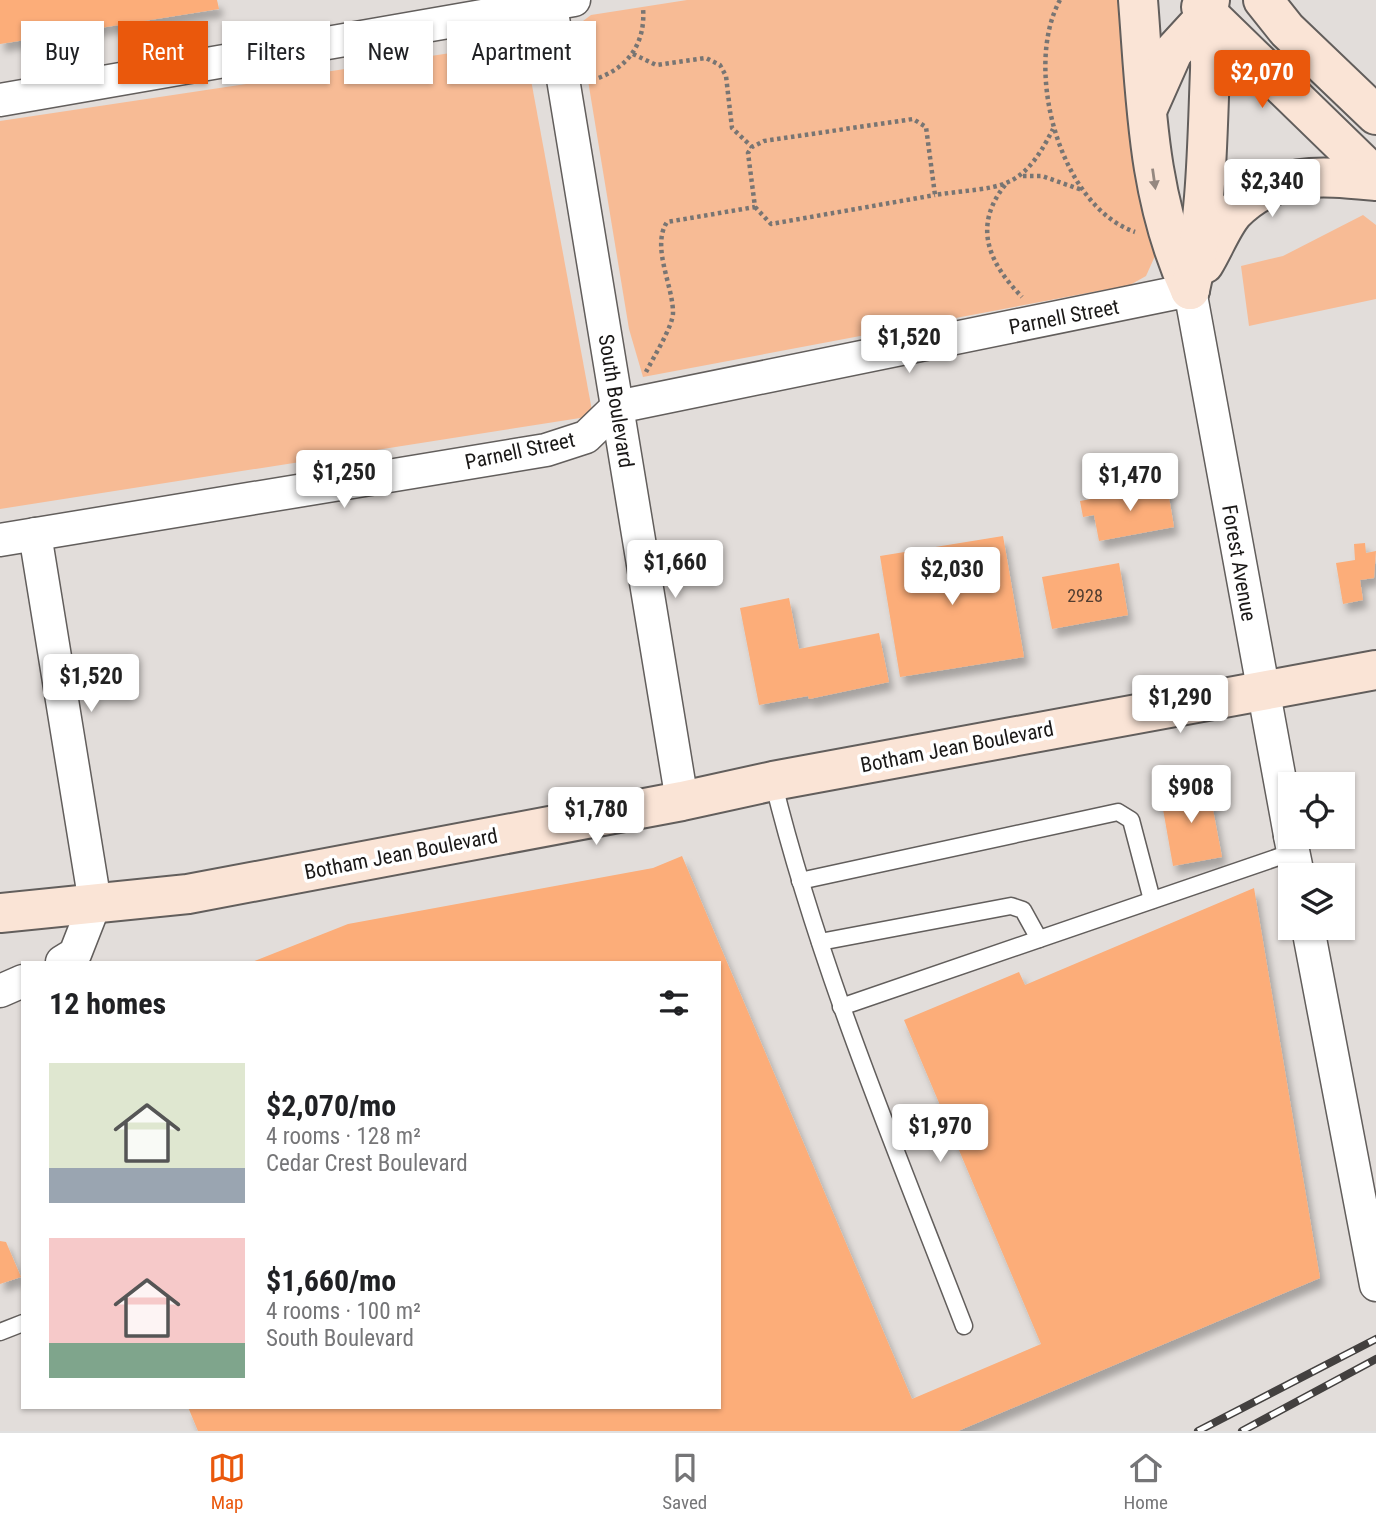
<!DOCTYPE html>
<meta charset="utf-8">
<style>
:root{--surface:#fff;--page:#f2f2f2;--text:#202124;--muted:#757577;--line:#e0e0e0;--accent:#ea580c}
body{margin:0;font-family:"Roboto Condensed",sans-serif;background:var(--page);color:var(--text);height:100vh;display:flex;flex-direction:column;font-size:26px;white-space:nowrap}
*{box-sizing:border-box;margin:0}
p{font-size:23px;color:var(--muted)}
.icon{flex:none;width:38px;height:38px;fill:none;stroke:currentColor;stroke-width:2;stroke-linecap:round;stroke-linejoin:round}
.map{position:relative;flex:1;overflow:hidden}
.details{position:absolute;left:21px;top:961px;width:700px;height:448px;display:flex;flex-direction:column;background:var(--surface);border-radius:0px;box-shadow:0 2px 5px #0004}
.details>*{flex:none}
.hud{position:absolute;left:21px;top:21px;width:700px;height:63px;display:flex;gap:14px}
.fabs{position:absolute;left:1278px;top:772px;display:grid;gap:14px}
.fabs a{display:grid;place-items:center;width:77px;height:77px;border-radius:0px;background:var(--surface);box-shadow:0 2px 5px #0004;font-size:35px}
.price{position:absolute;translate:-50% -60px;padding:0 16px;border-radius:7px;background:#fff;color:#222;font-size:23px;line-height:46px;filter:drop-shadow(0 2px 4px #0008)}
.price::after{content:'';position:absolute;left:50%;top:42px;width:21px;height:16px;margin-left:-10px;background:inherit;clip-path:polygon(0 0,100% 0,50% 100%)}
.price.active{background:var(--accent);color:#fff}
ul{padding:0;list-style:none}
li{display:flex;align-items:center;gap:21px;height:175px;padding:0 28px}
li span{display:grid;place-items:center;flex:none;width:196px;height:140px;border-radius:0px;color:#555}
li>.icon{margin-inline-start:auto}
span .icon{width:84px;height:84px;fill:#fffc;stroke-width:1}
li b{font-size:30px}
h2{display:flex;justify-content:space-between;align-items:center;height:84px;padding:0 28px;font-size:30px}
.tag{padding:0 24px;border-radius:0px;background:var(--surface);box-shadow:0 2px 5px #0004;font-size:24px;line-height:63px}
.tag.active{background:var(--accent);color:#fff}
.tabs{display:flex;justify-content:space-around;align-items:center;height:98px;border-top:2px solid var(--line);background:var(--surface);font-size:19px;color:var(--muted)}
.tabs a{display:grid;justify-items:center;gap:4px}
.tabs .active{color:var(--accent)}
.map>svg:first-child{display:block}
.green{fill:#f7bb95}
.building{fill:#fcad79;filter:url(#shadow)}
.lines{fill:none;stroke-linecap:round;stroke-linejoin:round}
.service-casing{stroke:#625e5c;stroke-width:19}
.minor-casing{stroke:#625e5c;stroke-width:35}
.secondary-casing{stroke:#625e5c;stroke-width:42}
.path{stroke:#787573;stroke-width:4.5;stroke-dasharray:3.5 3.5;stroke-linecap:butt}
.service{stroke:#fff;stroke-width:16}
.minor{stroke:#fff;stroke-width:32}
.secondary{stroke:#fae4d6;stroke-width:38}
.rail-casing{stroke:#43403f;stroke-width:8}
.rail{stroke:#fff;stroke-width:5;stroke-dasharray:16;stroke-linecap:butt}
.oneway{fill:#958880}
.labels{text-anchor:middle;stroke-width:7;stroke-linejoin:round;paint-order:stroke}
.number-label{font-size:18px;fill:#523d30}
.street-label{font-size:21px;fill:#1a1817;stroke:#fff}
</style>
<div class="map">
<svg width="1376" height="1431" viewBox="0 0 1376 1431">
<defs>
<filter id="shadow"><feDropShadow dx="4.5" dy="8" stdDeviation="3.5" flood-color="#0004"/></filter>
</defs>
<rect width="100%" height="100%" fill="#e2ddda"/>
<!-- green -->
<g class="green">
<polygon points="687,0 1118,0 1155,256 1146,276 1130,285 643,377 629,329 580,32 583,21 591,15"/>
<polygon points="524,42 593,416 0,509 0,121"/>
<polygon points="1363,215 1376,225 1376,299 1249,326 1241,266 1283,256"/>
</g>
<!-- building -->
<g class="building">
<polygon points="0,0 217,0 219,9 0,44"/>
<polygon points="1167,485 1174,527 1099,541 1094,515 1083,517 1080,501"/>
<polygon points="1003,536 1024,657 900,677 880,556"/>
<polygon points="1365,543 1366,553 1376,551 1374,578 1360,580 1363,600 1343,604 1336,563 1355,560 1354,544"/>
<polygon points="1119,563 1128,615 1052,629 1042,577"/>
<polygon points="789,598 799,649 879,633 889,682 809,699 808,696 759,705 740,608"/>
<polygon points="1208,783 1222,857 1173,866 1160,792"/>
<polygon points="682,856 912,1399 1041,1344 904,1020 1019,972 1025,985 1254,888 1320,1278 958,1431 198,1431 188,1407 719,1407 719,962 252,962 348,924 653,868"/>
<polygon points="0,1241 6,1242 21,1277 0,1284"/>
</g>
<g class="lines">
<defs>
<g id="service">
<path d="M773 781C819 968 895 1147 964 1326"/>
<polyline points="800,881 1118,812 1131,820 1152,900"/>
<polyline points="820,942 1011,906 1023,910 1039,939"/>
<polyline points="841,1007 1293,852"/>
<polyline points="0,1332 23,1323"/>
</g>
<g id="minor">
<polyline points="550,0 682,801"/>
<polyline points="0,100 574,0"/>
<polyline points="35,534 95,903 75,954 62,962"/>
<polyline points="0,540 546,450 586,437 617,407 1190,290 1290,835"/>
<polyline points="1290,836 1298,875"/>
<polyline points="1308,928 1376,1285"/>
<polyline points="0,991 23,981"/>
</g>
<g id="secondary">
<path d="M1138 0C1146 101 1147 197 1190 290"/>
<polyline points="1263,0 1287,30 1376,115"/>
<polyline points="1201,7 1376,177"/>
<polyline points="1149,106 1173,52 1207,15"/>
<path d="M1204 264C1214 248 1222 226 1234 212 1275 170 1323 176 1376 181"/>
<path d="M1190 290C1207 218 1207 144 1210 70 1211 46 1205 23 1210 0"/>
<polyline points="0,913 188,894 682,801 773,781 1376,670"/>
</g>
</defs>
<!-- service casing -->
<use href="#service" class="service-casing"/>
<!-- minor casing -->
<use href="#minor" class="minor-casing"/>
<!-- secondary casing -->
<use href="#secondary" class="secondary-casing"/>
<!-- path -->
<g class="path">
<path d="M1060 0C1023 67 1059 206 1135 232"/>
<polyline points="633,54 656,65 706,58 720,65 726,76 732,128 752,147"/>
<path d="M592 80C627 70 646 44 643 8"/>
<polyline points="1023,176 1042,176 1082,190"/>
<path d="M1005 185C972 227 989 263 1022 297"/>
<polyline points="755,207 771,224 935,195"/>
<path d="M646 372C653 358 673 326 673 313 673 285 651 247 667 222L755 207 748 153 752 147 764 141 913 119 926 127 935 195C1000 185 1020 195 1053 129"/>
</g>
<!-- service -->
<use href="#service" class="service"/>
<!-- minor -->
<use href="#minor" class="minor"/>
<!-- secondary -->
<use href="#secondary" class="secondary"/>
<defs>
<g id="rail">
<polyline points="1198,1431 1376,1339"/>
<polyline points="1242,1431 1376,1359"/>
</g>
</defs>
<!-- rail casing -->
<use href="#rail" class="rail-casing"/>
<!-- rail -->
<use href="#rail" class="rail"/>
</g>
<!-- one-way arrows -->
<defs><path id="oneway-solid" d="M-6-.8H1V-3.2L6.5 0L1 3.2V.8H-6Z" transform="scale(1.75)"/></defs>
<use class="oneway" href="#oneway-solid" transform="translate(1154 179) rotate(82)"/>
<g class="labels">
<!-- number labels -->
<g class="number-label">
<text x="1085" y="602">2928</text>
</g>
<!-- street labels -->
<g class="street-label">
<text transform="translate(1064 317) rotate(-11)" y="7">Parnell Street</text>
<text transform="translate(616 401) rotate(81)" y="7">South Boulevard</text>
<text transform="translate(520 451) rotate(-12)" y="7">Parnell Street</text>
<text transform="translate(1239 563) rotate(80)" y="7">Forest Avenue</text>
<text transform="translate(957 747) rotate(-11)" y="7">Botham Jean Boulevard</text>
<text transform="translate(401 854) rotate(-11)" y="7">Botham Jean Boulevard</text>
</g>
</g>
</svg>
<div class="fabs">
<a><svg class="icon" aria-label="locate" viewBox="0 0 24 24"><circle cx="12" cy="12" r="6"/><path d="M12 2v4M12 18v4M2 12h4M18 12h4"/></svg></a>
<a><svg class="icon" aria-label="layers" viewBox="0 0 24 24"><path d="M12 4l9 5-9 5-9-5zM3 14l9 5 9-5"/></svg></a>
</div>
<b class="price active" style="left:1262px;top:110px">$2,070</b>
<b class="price" style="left:1272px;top:219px">$2,340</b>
<b class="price" style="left:909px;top:375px">$1,520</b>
<b class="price" style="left:344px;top:510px">$1,250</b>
<b class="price" style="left:1130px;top:513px">$1,470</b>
<b class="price" style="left:675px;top:600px">$1,660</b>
<b class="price" style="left:952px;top:607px">$2,030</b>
<b class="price" style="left:91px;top:714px">$1,520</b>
<b class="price" style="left:1180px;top:735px">$1,290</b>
<b class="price" style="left:1191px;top:825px">$908</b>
<b class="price" style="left:596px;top:847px">$1,780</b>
<b class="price" style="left:940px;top:1164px">$1,970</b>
<div class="hud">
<a class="tag">Buy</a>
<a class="tag active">Rent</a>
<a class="tag">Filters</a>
<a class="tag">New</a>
<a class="tag">Apartment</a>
</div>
<section class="details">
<h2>12 homes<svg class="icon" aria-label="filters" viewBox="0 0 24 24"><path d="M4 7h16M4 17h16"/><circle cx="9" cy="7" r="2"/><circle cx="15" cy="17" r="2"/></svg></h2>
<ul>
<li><span style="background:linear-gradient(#dfe7d0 75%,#9aa5b1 0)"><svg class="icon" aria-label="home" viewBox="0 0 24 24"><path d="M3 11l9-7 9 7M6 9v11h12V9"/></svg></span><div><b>$2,070/mo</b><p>4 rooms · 128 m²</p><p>Cedar Crest Boulevard</p></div></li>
<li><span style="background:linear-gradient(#f6c9c9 75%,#7fa58c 0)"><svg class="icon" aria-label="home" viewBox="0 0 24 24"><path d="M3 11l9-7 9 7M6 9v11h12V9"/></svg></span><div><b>$1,660/mo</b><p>4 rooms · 100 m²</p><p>South Boulevard</p></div></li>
</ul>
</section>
</div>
<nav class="tabs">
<a class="active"><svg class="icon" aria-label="map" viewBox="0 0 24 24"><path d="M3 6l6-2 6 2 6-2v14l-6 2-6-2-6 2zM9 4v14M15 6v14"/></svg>Map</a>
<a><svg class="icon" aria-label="saved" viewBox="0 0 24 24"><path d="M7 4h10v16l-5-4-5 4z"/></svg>Saved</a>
<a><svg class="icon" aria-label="home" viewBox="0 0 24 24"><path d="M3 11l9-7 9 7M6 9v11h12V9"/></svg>Home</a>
</nav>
